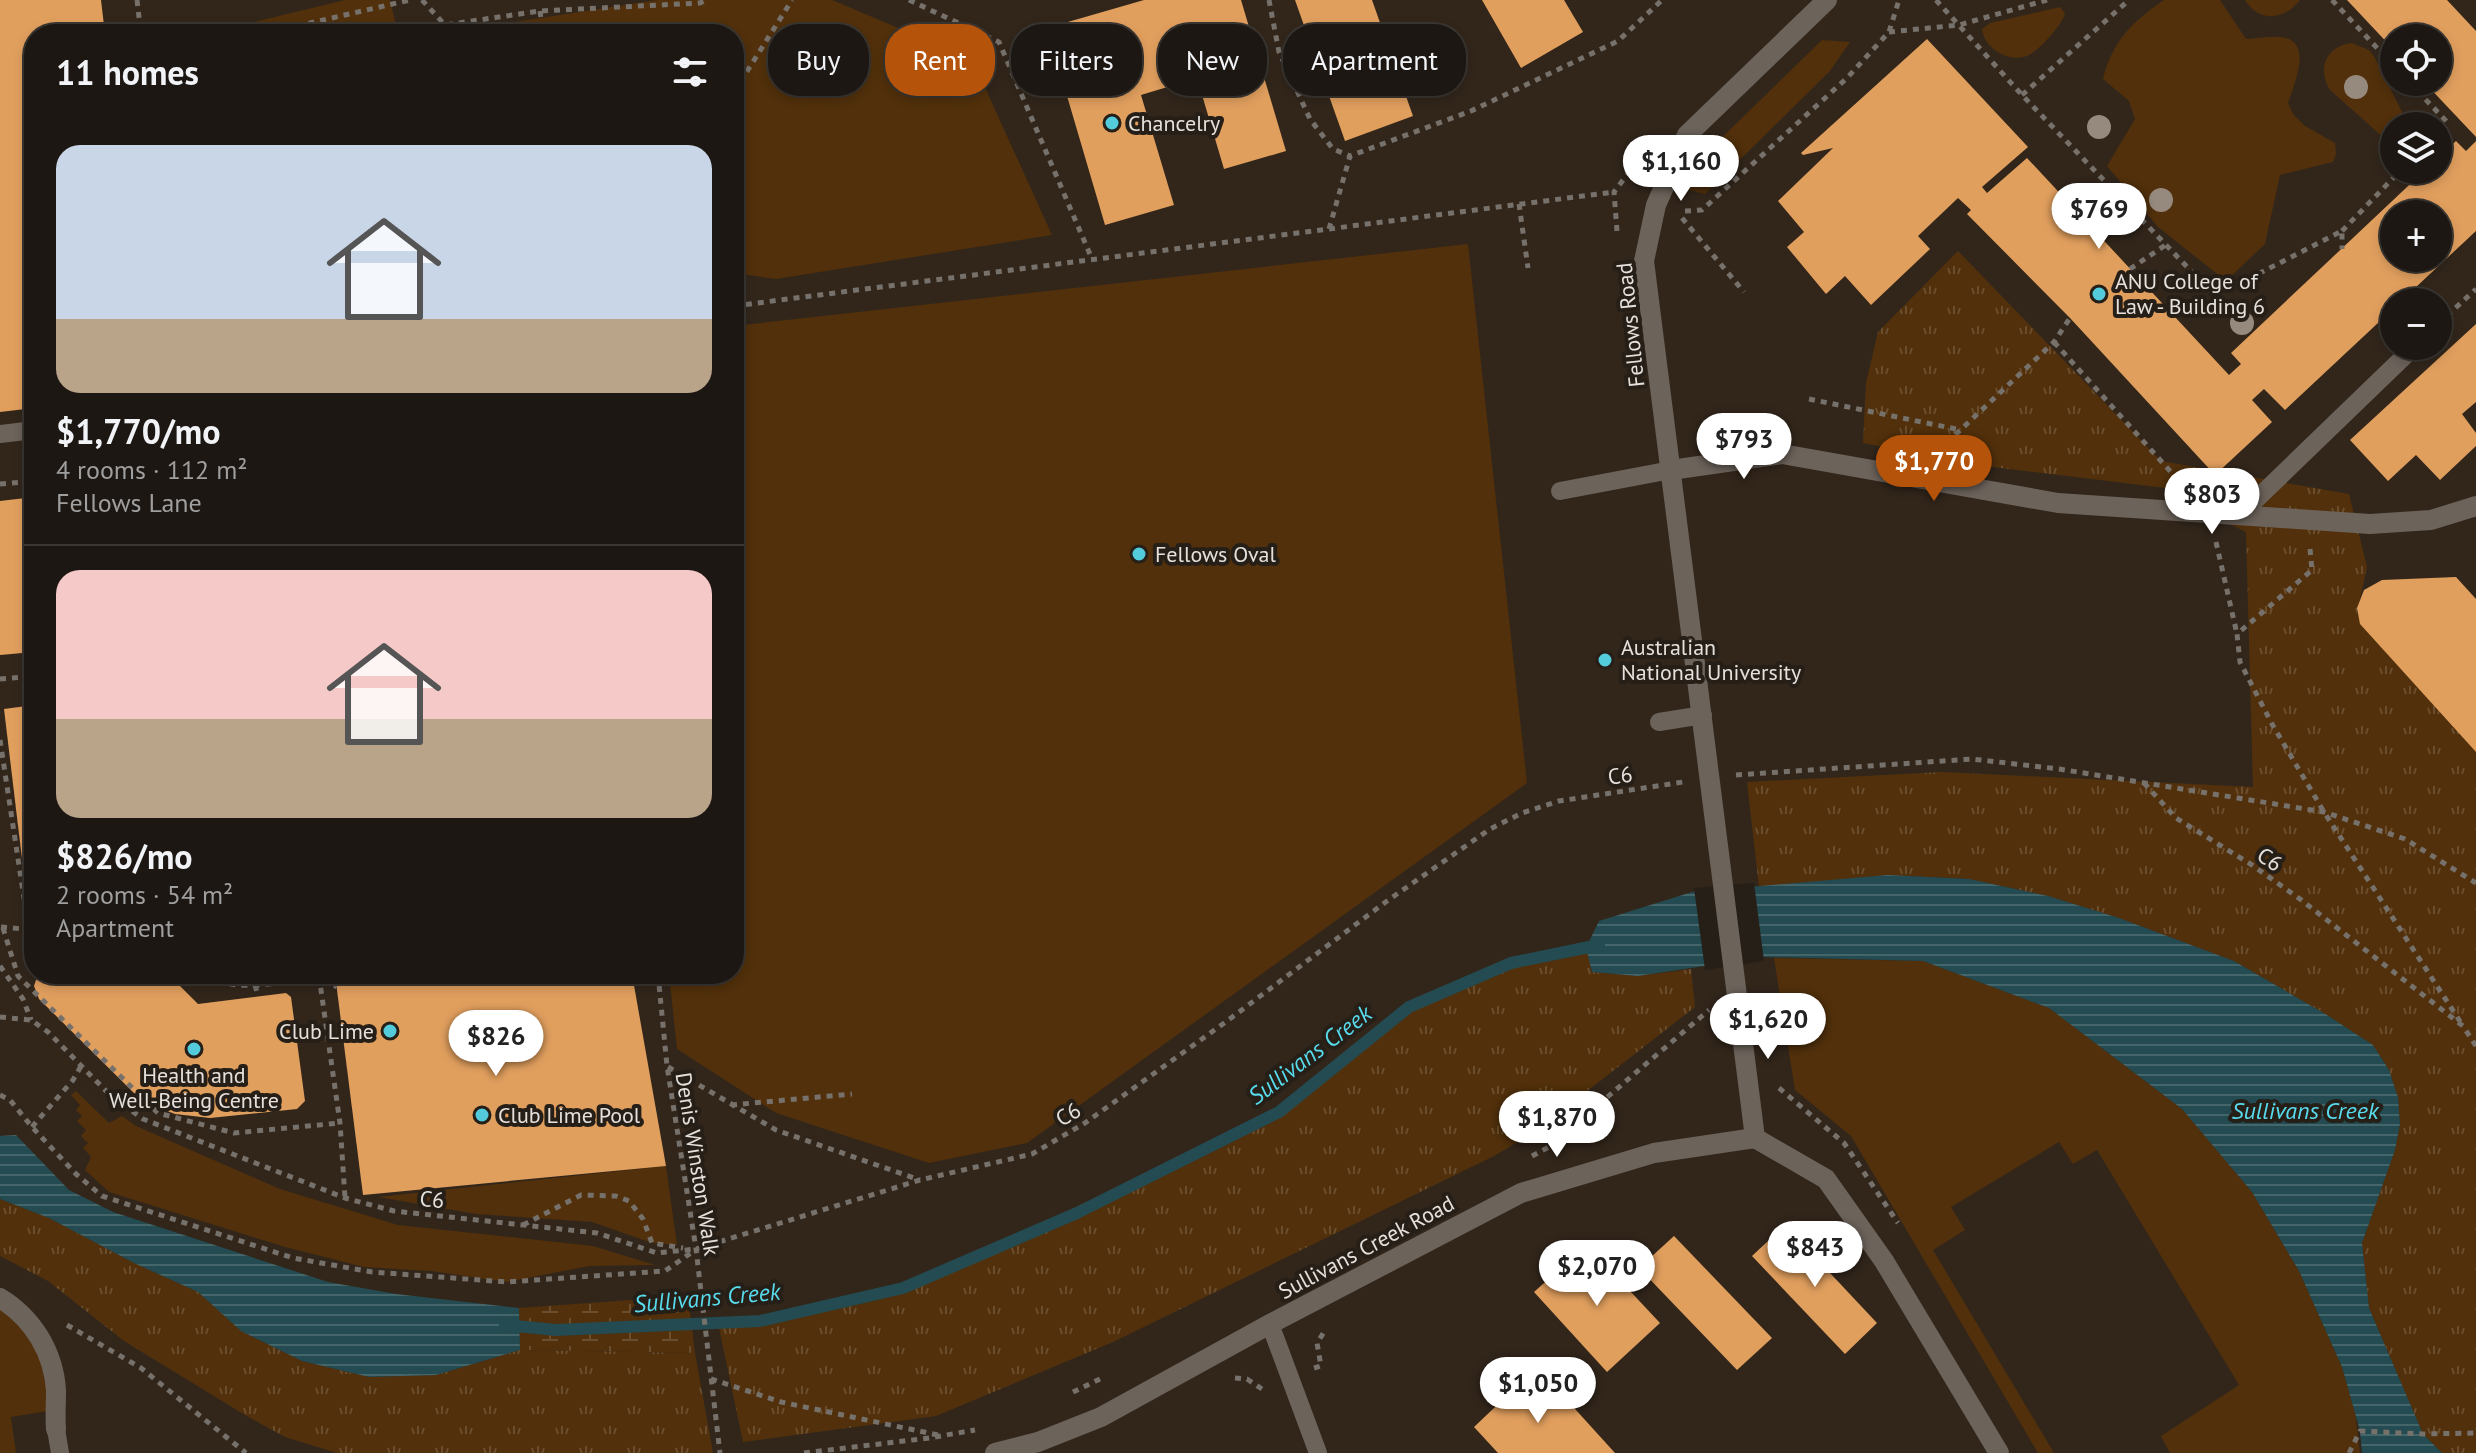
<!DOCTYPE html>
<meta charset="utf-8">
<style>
:root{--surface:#1c1712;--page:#25201b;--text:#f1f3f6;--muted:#a09f9f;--line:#3a3632;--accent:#b45309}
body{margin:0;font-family:"PT Sans",sans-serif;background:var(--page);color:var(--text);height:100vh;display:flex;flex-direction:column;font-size:30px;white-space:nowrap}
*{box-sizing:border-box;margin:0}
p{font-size:26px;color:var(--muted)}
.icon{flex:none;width:44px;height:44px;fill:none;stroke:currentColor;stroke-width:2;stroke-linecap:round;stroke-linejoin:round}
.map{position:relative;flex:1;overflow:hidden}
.side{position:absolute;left:24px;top:24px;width:720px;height:960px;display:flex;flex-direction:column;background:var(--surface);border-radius:32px;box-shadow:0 4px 12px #0003,0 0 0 2px var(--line)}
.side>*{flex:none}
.top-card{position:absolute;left:768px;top:24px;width:760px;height:72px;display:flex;gap:16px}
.buttons{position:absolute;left:2380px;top:24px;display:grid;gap:16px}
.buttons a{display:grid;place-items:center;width:72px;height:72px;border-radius:50%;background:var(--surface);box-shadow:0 4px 12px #0003,0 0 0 2px var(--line);font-size:40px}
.price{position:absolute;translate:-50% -68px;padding:0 18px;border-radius:28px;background:#fff;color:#222;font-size:26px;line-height:52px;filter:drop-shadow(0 2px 4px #0008)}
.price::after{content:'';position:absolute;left:50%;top:48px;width:24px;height:18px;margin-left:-12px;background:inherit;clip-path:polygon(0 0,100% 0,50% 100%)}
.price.on{background:var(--accent);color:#fff}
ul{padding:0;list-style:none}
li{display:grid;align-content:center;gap:16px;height:424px;padding:0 32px}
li+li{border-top:2px solid var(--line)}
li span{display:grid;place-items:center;height:248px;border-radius:24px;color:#555}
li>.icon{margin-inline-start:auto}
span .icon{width:144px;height:144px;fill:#fffc;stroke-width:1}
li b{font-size:34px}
h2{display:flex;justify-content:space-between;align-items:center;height:96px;padding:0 32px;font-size:34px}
.pill{padding:0 28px;border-radius:32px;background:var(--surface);box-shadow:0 4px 12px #0003,0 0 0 2px var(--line);font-size:28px;line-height:72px}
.pill.on{background:var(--accent);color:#fff}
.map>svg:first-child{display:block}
.built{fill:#32261b;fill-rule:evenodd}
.green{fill:#51300b}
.wetland{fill:url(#wetland-marsh)}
.park{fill:url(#park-tufts)}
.water{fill:url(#water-rules)}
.pier{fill:#261f18}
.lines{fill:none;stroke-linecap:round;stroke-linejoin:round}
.stream{stroke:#244b51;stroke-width:12}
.building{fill:#e19f5e;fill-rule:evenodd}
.path{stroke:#77716b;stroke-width:5;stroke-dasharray:6 6;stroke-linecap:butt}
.lane{stroke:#6c635b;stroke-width:18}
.street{stroke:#6c635b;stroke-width:20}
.tree{fill:#96897d}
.poi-dot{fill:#53cbdb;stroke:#261f18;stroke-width:3}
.labels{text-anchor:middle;stroke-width:8;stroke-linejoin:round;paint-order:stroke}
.poi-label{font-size:22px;fill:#e5e0db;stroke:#261f18;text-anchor:start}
.street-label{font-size:22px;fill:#e5e0db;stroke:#261f18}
.water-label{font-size:24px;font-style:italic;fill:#58dbec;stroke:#261f18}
</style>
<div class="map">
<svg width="2476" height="1453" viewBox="0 0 2476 1453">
<defs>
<pattern id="wetland-marsh" width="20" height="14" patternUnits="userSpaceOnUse" patternTransform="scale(2)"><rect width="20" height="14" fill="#51300b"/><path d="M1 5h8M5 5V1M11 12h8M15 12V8" fill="none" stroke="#6a4e2e"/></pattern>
<pattern id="park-tufts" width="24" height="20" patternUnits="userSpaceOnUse" patternTransform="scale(2)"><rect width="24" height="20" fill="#51300b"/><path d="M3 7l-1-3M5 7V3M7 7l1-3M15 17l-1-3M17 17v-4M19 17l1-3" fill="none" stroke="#6a4e2e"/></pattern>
<pattern id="water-rules" width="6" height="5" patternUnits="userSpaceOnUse" patternTransform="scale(2)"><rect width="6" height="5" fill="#244b51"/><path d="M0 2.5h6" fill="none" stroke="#446569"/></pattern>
</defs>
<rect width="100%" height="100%" fill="#261f18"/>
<!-- built -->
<path class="built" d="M0 0H2476V1453H0ZM34 34H734V974H34ZM2394 38H2438V82H2394ZM2394 126H2438V170H2394ZM2394 214H2438V258H2394ZM2394 302H2438V346H2394Z"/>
<!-- green -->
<g class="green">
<polygon points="345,0 390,0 398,34 204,34"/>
<polygon points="657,0 832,0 972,59 1052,235 776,279 734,273 734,34 437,34"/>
<path d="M2164 0H2220L2246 39C2257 39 2268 36 2279 37 2315 39 2294 84 2288 103L2293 114 2305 126 2335 143 2336 154 2333 162 2280 175 2265 244 2226 281 2158 227 2107 166 2135 119 2129 101 2103 79C2113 40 2132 22 2164 0Z"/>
<path d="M2245 0H2300C2285 20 2259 23 2245 0Z"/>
<path d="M2060 7 2065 13C2063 24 2038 52 2027 56 2008 63 1984 48 1982 29L1990 23Z"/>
<polygon points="1822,40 1850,42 1830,71 1705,194 1685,189 1710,149"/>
<path d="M2352 43 2369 50 2375 58 2409 126H2394V147L2330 90C2317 68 2326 46 2352 43Z"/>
<polygon points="1468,244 1527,783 1027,1143 929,1163 776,1113 677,1049 669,974 734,974 734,326"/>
<polygon points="1774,958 1923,961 2049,1008 2182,1109 2252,1192 2299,1271 2342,1367 2355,1412 2360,1453 2170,1453 2161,1436 2239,1385 2097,1150 2073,1164 2059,1142 1951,1207 1965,1230 1933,1250 2054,1453 2038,1453 1851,1136 1795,1090"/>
<polygon points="76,1091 109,1123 122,1116 136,1126 280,1189 398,1225 593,1246 655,1265 589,1266 507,1282 431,1271 364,1267 285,1247 109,1192 85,1170 91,1157 83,1148 88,1143 81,1136 86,1130 77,1121 82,1116 76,1110 80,1105 71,1095"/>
<polygon points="666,1166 677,1245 652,1243 592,1222 476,1214 378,1197"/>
<polygon points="0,1298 31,1324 54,1410 11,1417 16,1453 0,1453"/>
</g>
<!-- wetland -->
<polygon class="wetland" points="688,1296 695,1353 520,1350 519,1308"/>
<!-- park -->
<g class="park">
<polygon points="1958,251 2161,461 2349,494 2367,567 2357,613 2390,657 2476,750 2476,1453 2442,1453 2423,1434 2369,1308 2362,1243 2395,1150 2400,1124 2398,1097 2389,1070 2373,1045 2327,1015 2234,961 2119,918 2048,896 1969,879 1888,875 1759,887 1747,782 1942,772 2253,787 2246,532 2210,514 2182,490 1968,464 1863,443 1866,383 1878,332"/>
<polygon points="1586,948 1592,972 1638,976 1691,969 1695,1007 1536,1131 1494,1156 1113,1342 936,1416 743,1442 718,1323 760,1321 903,1288 1279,1112 1409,1007 1511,963"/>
<polygon points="0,1199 49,1218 134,1263 198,1292 241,1331 302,1361 369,1377 436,1375 520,1350 695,1353 713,1453 337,1453 285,1437 245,1415 124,1341 48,1281 0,1256"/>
</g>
<!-- water -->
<g class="water">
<polygon points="1888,875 1969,879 2048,896 2119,918 2234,961 2327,1015 2373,1045 2389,1070 2398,1097 2400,1124 2395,1150 2362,1243 2369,1308 2423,1434 2442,1453 2362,1453 2360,1431 2342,1367 2299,1271 2252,1192 2182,1109 2049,1008 1923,961 1764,957 1638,976 1592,972 1586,948 1599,921 1692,892"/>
<polygon points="16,1135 69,1190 113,1212 328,1282 396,1294 519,1308 520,1350 436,1375 369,1377 302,1361 241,1331 198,1292 134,1263 49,1218 0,1199 0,1136"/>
</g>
<!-- pier -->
<polygon class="pier" points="1754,883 1764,961 1705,970 1694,888"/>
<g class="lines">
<!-- stream -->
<polyline class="stream" points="505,1325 556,1330 760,1321 903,1288 1077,1213 1279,1112 1409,1007 1511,963 1599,945"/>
</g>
<!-- building -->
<g class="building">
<polygon points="0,0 101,0 105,34 34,34 34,408 0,412"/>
<polygon points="1144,0 1241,0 1286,151 1224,169 1197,78 1141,95 1174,205 1105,225 1047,28"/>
<polygon points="1295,0 1372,0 1413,116 1345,141"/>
<polygon points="1482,0 1564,0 1583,32 1521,68"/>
<polygon points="2347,0 2447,0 2476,31 2476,137 2424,82 2438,82 2438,38 2394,38 2394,50"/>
<path d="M1927 39 2028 147 1982 187 1987 193 2027 158 2229 375 2241 364 2231 353 2425 170H2438V158L2456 141 2466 151 2476 141V231L2400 302H2394V308L2285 410 2264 389 2252 400 2272 422 2215 475 2070 318 1967 214 1971 210 1958 198 1918 236 1930 249 1871 305 1845 276 1826 294 1787 247 1804 232 1778 201 1833 148 1803 155 1801 153ZM2394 214H2438V258H2394Z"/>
<polygon points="2476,324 2476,402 2462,414 2476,433 2476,446 2440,480 2416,455 2388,481 2350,440"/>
<polygon points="34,497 34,652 0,655 0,501"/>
<polygon points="2456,577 2476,599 2476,752 2360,624 2357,608 2364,590 2382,580"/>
<polygon points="34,705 34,891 26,892 4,709"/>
<polygon points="43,974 168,974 198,1004 286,993 291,997 305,1101 297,1109 210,1118 175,1114 154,1106 134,1093 39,999 34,986 36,980"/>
<polygon points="335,974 632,974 666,1166 363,1195"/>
<polygon points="1785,1225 1877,1323 1845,1354 1752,1256"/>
<polygon points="1674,1236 1772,1338 1737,1370 1639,1268"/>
<polygon points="1587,1245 1660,1323 1607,1372 1534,1292"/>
<polygon points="1530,1374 1557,1405 1566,1399 1615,1453 1498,1453 1474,1427"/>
</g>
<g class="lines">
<!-- path -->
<g class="path">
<polyline points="137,0 141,34"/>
<polyline points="422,0 445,25 540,11 700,3 706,0"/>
<polyline points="909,0 999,42 1092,259"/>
<polyline points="1269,0 1279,52 1310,119 1333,149 1350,156"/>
<polyline points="1936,0 2022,95 2215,296 2342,231 2342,249"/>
<polyline points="2332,0 2394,66"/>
<polyline points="540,11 543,34"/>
<polyline points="1889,32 1959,25 2047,0"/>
<polyline points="302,34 310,23 410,0"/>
<polyline points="2409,82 2448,123 2438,133"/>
<polyline points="734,92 792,0"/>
<polyline points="2022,95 2129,0"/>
<polyline points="1519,204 1528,268"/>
<polyline points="1685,211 1702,210 1847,78 1889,32 1899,0"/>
<polyline points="1682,218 1744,292"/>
<polyline points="1329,229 1350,156 1471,111 1618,41 1662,0"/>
<polyline points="1617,231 1614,192 1645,151"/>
<polyline points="2342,231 2401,170"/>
<polyline points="2130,269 2167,244"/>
<polyline points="734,306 1614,192"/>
<polyline points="2438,324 2476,289"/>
<polyline points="2054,342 2179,481"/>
<polyline points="1809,399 1961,430"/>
<polyline points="1938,451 2054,342 2070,318"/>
<polyline points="0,484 34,481"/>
<polyline points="2216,542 2237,634"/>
<polyline points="2310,549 2312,570 2237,634 2240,662 2272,724 2324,812 2463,1026"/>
<polyline points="0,679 34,676"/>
<polyline points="0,740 29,931"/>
<polyline points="1736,775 1972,759 2059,769 2324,812 2405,839 2476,883"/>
<polyline points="2144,783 2176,818 2252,865 2300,899 2463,1026 2476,1046"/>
<polyline points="1,927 34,930"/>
<polyline points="3,928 18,976 158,1113 234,1133 340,1123"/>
<polyline points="0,966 23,999 31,1020"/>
<path d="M208 974C232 996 289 980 319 976L337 987"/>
<polyline points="658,974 667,1066 696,1249 720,1453"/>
<polyline points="319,976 340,1123 345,1198"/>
<polyline points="255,985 258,996"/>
<polyline points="0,1017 31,1020 48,1032 111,1096 143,1119 345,1198 394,1211 597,1233 657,1253 696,1249 920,1180 1032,1154 1085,1123 1227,1021 1387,901 1490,829 1522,813 1559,801 1683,782"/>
<polyline points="668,1067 776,1130 920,1180"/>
<polyline points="1779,1088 1844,1143 1898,1223"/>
<polyline points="0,1095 10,1100 32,1127 76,1174 102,1196 293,1258 372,1272 507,1282 665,1271 695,1250"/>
<polyline points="731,1105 852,1094"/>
<polyline points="32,1127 73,1080 81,1066"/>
<polyline points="1532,1156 1549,1147 1709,1010"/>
<polyline points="523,1225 581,1195 616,1196 629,1201 643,1219 652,1243 683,1248"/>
<polyline points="67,1325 141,1368 246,1453"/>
<polyline points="1314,1368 1321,1366 1317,1343 1326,1329"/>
<polyline points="1235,1378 1247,1379 1262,1389"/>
<polyline points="711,1379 781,1402 938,1435"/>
<polyline points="1073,1392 1100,1379"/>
<polyline points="804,1453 929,1438 975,1430"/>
<polyline points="2349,1453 2360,1431 2423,1434 2476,1433"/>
</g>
<!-- lane -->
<g class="lane">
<polyline points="0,434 34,430"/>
<polyline points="1560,491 1671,470"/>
<polyline points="2240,515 2415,346"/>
<polyline points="1659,722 1703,715"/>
<polyline points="1270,1324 1318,1453"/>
<polyline points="56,1429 60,1453"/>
</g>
<!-- street -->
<g class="street">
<polyline points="1671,470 1782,454 2058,503 2370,524 2431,520 2476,506"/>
<polyline points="1755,1138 1644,261 1656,205 1687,135 1827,0"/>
<path d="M0 1298C33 1318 54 1353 56 1391 56 1404 55 1416 56 1429"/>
<polyline points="995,1453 1038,1442 1101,1417 1270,1324 1521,1193 1654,1153 1755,1138 1826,1179 1884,1261 1999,1453"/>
</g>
</g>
<!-- trees -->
<g class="tree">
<circle cx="2356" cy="87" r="12"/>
<circle cx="2099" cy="127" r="12"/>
<circle cx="2161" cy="200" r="12"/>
<circle cx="2242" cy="323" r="12"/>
</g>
<!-- markers -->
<g class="poi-dot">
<circle cx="1112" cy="123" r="8"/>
<circle cx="2099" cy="294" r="8"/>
<circle cx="1139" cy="554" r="8"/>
<circle cx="1605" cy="660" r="8"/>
<circle cx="390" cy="1031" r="8"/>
<circle cx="194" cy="1049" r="8"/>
<circle cx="482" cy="1115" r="8"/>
</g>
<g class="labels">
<!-- poi labels -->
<g class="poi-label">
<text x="1128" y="131">Chancelry</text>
<text x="2115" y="289">ANU College of<tspan x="2115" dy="25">Law - Building 6</tspan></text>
<text x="1155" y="562">Fellows Oval</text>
<text x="1621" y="655">Australian<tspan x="1621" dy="25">National University</tspan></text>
<text x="374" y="1039" text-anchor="end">Club Lime</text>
<text x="194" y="1083" text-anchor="middle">Health and<tspan x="194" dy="25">Well-Being Centre</tspan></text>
<text x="498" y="1123">Club Lime Pool</text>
</g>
<!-- street labels -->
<g class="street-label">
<text transform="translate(1630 325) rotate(-96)" y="8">Fellows Road</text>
<text transform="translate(1620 775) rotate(-8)" y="8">C6</text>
<text transform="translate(2270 859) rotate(34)" y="8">C6</text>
<text transform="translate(1068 1114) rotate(-32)" y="8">C6</text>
<text transform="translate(698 1164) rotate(81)" y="8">Denis Winston Walk</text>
<text transform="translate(432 1199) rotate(6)" y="8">C6</text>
<text transform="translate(1366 1247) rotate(-28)" y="8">Sullivans Creek Road</text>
</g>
<!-- water labels -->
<g class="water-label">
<text transform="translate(1310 1055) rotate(-37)" y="8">Sullivans Creek</text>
<text x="2305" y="1119">Sullivans Creek</text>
<text transform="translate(707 1298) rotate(-5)" y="8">Sullivans Creek</text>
</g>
</g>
</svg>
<div class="buttons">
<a><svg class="icon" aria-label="locate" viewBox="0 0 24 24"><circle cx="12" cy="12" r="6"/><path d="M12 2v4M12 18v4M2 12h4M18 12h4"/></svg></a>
<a><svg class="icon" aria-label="layers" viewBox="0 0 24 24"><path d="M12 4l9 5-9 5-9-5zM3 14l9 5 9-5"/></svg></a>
<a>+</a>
<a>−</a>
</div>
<b class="price" style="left:1681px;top:203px">$1,160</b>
<b class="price" style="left:2099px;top:251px">$769</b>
<b class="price" style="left:1744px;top:481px">$793</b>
<b class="price on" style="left:1934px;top:503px">$1,770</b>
<b class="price" style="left:2212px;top:536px">$803</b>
<b class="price" style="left:1768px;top:1061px">$1,620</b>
<b class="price" style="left:496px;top:1078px">$826</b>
<b class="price" style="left:1557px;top:1159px">$1,870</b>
<b class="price" style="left:1815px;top:1289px">$843</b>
<b class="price" style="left:1597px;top:1308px">$2,070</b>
<b class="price" style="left:1538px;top:1425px">$1,050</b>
<div class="top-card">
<a class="pill">Buy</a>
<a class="pill on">Rent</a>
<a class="pill">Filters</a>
<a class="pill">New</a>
<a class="pill">Apartment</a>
</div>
<section class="side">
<h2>11 homes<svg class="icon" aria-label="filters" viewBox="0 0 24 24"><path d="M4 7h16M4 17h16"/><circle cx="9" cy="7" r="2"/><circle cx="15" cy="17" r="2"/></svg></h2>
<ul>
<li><span style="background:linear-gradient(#c9d6e8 70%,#b9a48a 0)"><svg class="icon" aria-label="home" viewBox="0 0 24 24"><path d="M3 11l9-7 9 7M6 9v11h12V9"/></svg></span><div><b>$1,770/mo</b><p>4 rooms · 112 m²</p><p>Fellows Lane</p></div></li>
<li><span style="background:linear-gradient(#f6c9c9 60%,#b9a48a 0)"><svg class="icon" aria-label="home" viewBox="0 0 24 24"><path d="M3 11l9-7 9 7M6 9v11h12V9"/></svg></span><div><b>$826/mo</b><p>2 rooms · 54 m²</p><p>Apartment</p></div></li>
</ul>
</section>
</div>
